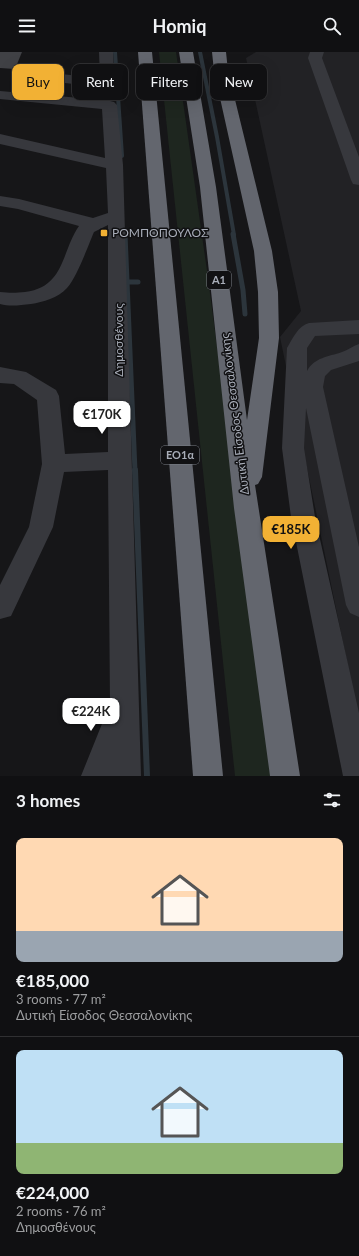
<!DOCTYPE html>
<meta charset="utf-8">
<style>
:root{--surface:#101012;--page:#1e1e20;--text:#f1f3f6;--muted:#9c9d9f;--line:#303032;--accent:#f2b134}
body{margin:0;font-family:Lato,sans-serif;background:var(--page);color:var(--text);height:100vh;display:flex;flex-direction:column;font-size:15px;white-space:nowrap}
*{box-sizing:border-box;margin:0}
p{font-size:13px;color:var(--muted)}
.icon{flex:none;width:22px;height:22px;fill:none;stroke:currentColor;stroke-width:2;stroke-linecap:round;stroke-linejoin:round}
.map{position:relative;height:724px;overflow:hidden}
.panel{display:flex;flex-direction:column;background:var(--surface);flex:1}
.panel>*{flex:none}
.hud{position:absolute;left:12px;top:12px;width:335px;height:36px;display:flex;gap:8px}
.price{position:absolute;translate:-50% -34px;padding:0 9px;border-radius:8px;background:#fff;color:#222;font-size:13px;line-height:26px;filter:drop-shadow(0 1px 2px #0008)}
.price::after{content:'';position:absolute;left:50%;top:24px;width:12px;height:9px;margin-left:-6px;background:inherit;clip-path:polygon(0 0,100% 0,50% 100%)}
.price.current{background:var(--accent);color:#111}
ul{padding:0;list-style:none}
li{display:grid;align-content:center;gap:8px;height:212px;padding:0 16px}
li+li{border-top:1px solid var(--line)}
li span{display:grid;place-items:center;height:124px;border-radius:8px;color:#555}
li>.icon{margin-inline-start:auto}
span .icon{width:72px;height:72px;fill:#fffc;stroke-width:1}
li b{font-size:17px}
h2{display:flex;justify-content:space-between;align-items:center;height:48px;padding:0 16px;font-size:17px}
.tag{padding:0 14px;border-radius:8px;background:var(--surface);box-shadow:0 4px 16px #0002,0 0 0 1px var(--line);font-size:14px;line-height:36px}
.tag.current{background:var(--accent);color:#111}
header{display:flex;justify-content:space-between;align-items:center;height:52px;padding:0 16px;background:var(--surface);font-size:18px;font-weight:700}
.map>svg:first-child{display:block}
.built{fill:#222225}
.green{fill:#1e261f}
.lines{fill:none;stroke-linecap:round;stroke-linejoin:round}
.stream-far2{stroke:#2c353c;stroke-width:4}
.stream-far1{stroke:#2c353c;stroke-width:5}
.stream{stroke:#2c353c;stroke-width:6}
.building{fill:#404145}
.minor{fill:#37383d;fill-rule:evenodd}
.highway{fill:#63666e;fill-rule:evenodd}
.poi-dot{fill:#f2b134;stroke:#111113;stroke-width:1.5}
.labels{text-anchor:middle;stroke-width:3;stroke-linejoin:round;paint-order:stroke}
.shield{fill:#111113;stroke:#7b7e86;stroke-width:1}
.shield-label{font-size:11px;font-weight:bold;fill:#a8adb8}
.poi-label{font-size:12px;fill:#a8adb8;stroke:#111113;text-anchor:start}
.street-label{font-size:12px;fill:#a8adb8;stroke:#111113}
</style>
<header><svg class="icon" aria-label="menu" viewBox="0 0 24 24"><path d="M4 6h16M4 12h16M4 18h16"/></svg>Homiq<svg class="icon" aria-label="search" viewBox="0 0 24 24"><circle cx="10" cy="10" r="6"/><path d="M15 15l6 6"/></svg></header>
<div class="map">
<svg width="359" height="724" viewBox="0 0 359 724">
<rect width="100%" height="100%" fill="#161618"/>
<!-- built -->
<polygon class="built" points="256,0 359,0 359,668 280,285 301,259 246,6"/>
<!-- green -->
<polygon class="green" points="159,0 176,0 208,226 273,724 235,724"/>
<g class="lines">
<!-- stream-far2 -->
<g class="stream-far2">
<polyline points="115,0 122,104"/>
<polyline points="200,0 217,85 234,183"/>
<polyline points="125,179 125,183"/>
</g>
<!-- stream-far1 -->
<g class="stream-far1">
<polyline points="125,182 135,419"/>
<polyline points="233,182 243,238 245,262"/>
<polyline points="127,230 138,230"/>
</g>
<!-- stream -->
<polyline class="stream" points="135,418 147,724"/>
</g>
<!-- building -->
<polygon class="building" points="0,0 22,0 15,17 0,16"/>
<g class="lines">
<!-- minor -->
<g class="minor">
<path d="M99 0H113L115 45 110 49 114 50 117 53 123 113 141 724H81L110 652 108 418 64 420 53 475 11 564 0 567V533L29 475 42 412 37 348 14 332 0 331V315L26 320 56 338 59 344 65 402 108 400V173L94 180C88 194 77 225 67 236 58 246 43 250 31 252 20 253 11 255 0 252V240C9 241 16 241 25 240 65 235 61 200 79 174L18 157 0 154V144L19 147 93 166 108 161 106 116 0 92V82L105 106 102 57 0 47V39L103 48 101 45 100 35 21 26 16 25 14 22 16 19 21 18 100 26Z"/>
<polygon points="310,0 324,0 322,6 359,105 359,133 353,132 351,128 308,6"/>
<path d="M359 268V282L315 284 307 296V319C315 305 328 305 342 300 348 298 353 294 359 292V309L331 318 325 324 323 335 359 495V565L350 561 346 553 306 356 304 396 315 465 359 661V724H343L291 465 282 396 287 296C293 286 298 274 309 271Z"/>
</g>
<!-- highway -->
<g class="highway">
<polygon points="138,0 152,0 223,724 193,724"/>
<polygon points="179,0 193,0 216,135 247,368 259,286 258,240 254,199 214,19 212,0 226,0 228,19 272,199 278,240 279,286 262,425 258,432 255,433 300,724 270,724 234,456 200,135"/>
</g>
</g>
<!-- markers -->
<rect class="poi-dot" x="100" y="177" width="8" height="8" rx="2"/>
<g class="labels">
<!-- shield labels -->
<g class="shield">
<rect x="207" y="219" width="24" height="18" rx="3"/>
<rect x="161" y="394" width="38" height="18" rx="3"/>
</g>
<g class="shield-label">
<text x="219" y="232">Α1</text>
<text x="180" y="407">ΕΟ1α</text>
</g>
<!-- poi labels -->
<g class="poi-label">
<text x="112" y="185">ΡΟΜΠΟΠΟΥΛΟΣ</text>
</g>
<!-- street labels -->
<g class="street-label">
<text transform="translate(119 288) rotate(-90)" y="4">Δημοσθένους</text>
<text transform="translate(235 362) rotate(-97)" y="4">Δυτική Είσοδος Θεσσαλονίκης</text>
</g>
</g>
</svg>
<b class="price" style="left:102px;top:383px">€170K</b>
<b class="price current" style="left:291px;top:498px">€185K</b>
<b class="price" style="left:91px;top:680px">€224K</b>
<div class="hud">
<a class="tag current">Buy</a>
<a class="tag">Rent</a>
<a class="tag">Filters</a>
<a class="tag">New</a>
</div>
</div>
<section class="panel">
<h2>3 homes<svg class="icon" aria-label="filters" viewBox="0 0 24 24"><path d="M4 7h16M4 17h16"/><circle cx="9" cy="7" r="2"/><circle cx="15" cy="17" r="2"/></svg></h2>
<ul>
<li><span style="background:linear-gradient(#ffd9b3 75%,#9aa5b1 0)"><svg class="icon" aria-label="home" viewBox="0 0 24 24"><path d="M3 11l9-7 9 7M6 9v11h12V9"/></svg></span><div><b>€185,000</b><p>3 rooms · 77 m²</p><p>Δυτική Είσοδος Θεσσαλονίκης</p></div></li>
<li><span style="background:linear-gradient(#bfe0f5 75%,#8fb573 0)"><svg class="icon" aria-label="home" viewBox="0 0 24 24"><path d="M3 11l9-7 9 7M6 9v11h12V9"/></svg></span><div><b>€224,000</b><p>2 rooms · 76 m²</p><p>Δημοσθένους</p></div></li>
</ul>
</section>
